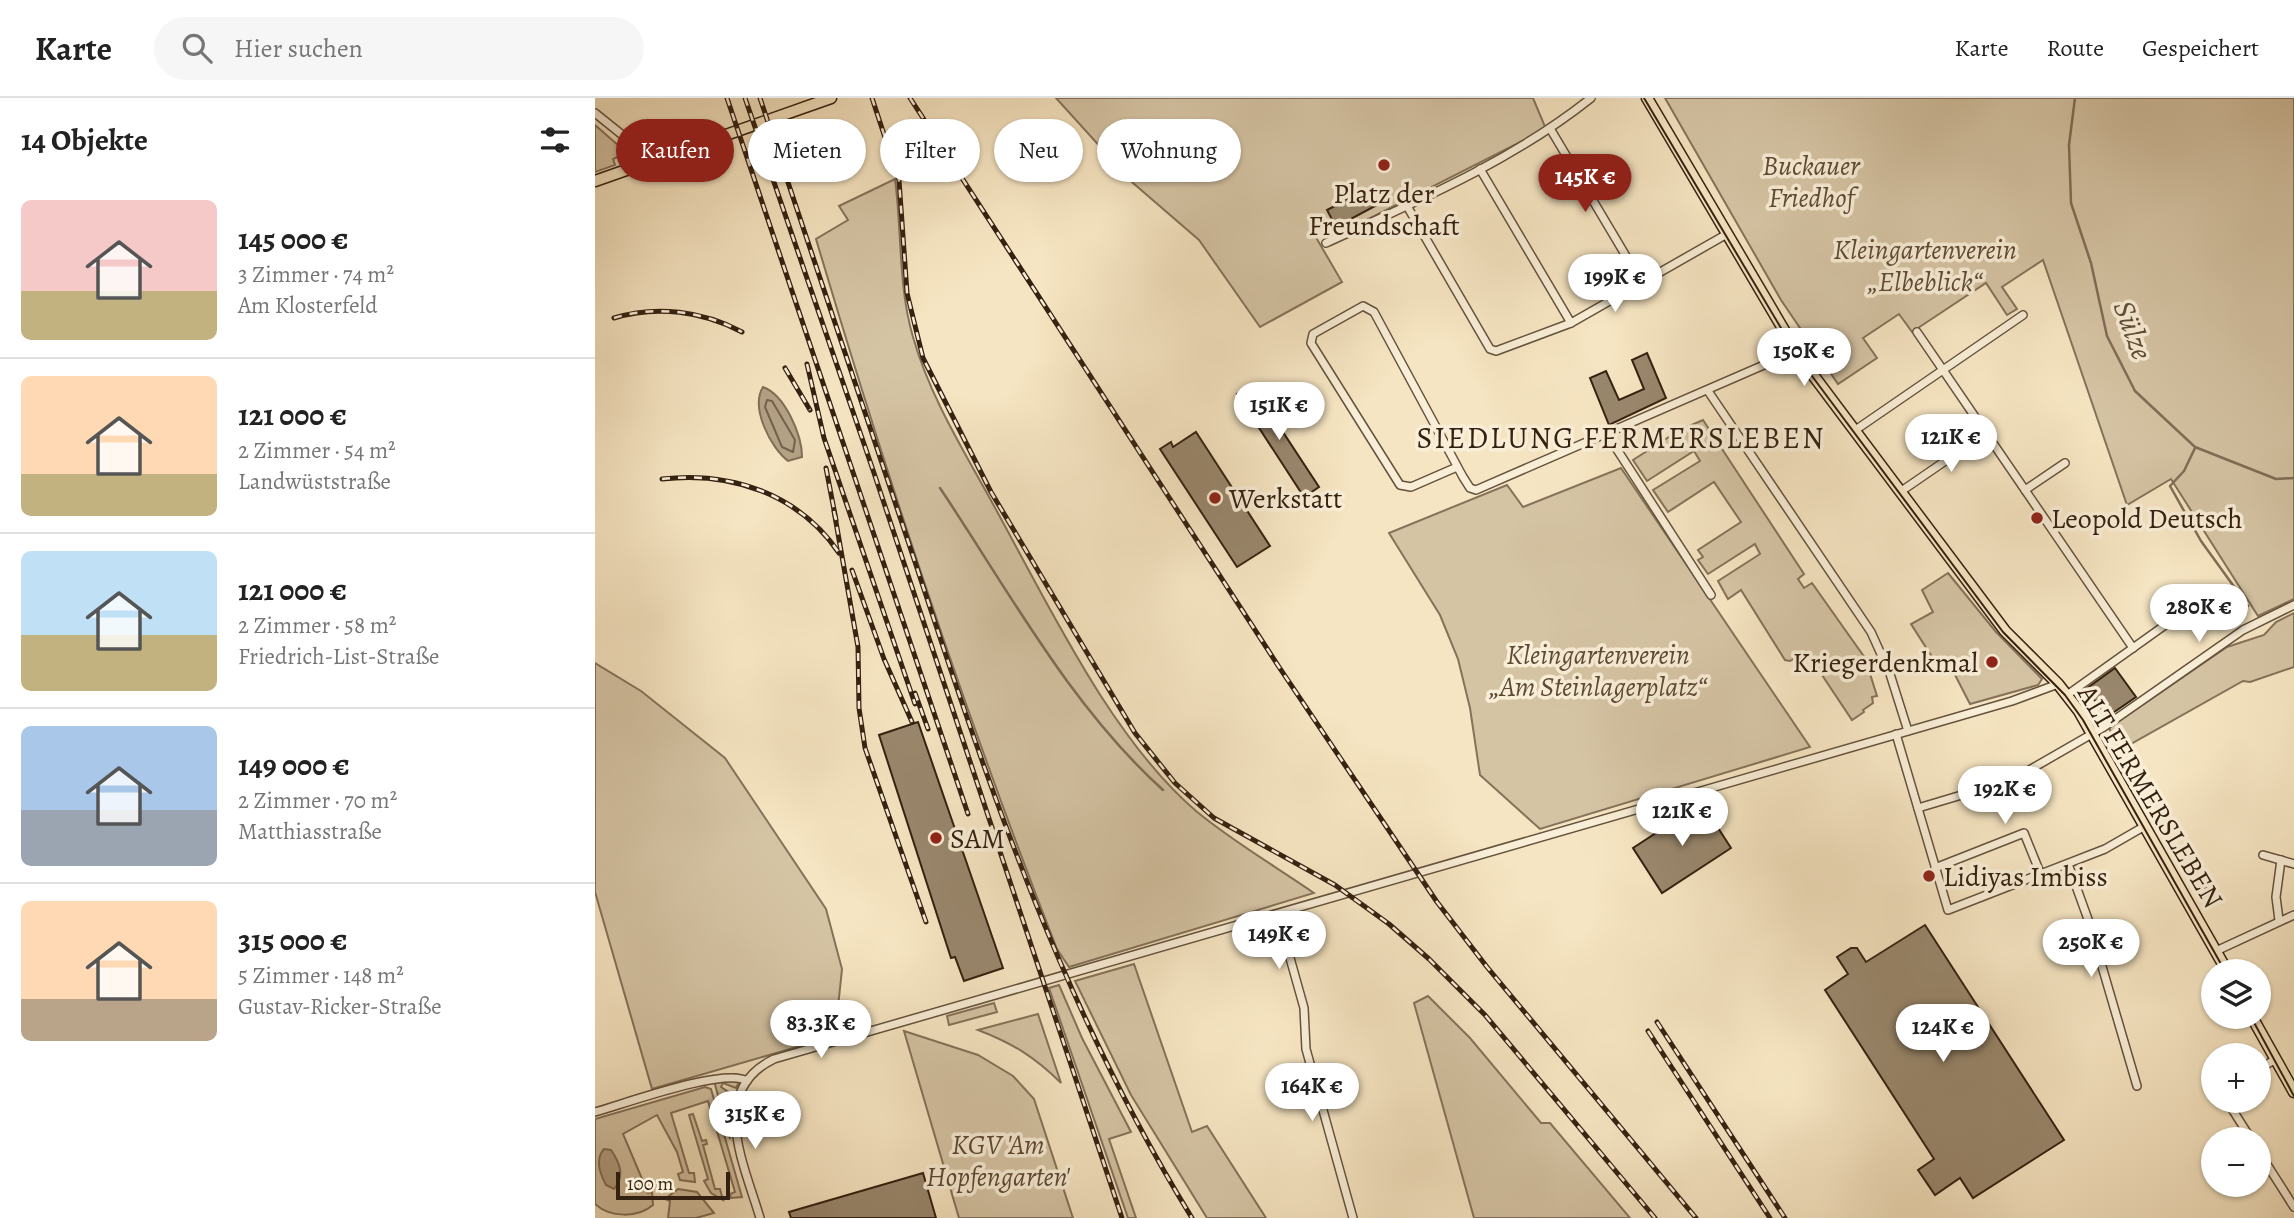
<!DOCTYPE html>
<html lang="de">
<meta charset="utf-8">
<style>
:root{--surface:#fff;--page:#f6f6f6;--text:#222;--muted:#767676;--line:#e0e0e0;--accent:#8f2418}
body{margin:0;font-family:Alegreya,serif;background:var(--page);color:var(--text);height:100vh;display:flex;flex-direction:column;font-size:26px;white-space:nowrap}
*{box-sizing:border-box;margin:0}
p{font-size:23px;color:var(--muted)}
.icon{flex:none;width:38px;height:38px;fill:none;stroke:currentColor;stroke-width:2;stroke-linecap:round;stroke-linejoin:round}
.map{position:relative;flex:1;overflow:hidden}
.details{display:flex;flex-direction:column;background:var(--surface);width:595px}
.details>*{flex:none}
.top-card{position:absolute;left:21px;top:21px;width:665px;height:63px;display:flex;gap:14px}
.buttons{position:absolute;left:1606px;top:861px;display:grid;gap:14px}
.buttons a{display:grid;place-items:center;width:70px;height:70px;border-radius:50%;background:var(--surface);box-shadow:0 2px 5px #0004;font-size:35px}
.scale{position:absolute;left:21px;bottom:18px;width:114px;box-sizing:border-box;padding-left:7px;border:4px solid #352111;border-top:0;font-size:19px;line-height:24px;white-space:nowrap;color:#352111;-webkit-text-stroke:5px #f9eed7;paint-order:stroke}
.price{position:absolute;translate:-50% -60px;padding:0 16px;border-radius:24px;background:#fff;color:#222;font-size:23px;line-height:46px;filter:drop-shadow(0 2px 4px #0008)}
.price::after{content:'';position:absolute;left:50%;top:42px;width:21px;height:16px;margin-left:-10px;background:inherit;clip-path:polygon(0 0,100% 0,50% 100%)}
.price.current{background:var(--accent);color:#fff}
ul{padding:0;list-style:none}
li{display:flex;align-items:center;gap:21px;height:175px;padding:0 21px}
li+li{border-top:2px solid var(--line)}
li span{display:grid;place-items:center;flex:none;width:196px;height:140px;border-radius:10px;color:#555}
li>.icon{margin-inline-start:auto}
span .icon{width:84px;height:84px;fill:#fffc;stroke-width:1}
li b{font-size:30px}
h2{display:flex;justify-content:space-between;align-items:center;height:84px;padding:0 21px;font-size:30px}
.pill{padding:0 24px;border-radius:32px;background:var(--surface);box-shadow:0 2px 5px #0004;font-size:24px;line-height:63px}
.pill.current{background:var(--accent);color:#fff}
header{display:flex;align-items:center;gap:42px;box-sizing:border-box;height:98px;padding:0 35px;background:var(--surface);border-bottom:2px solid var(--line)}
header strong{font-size:33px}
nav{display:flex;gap:38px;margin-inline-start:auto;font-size:24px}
.search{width:490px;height:63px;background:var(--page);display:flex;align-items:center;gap:18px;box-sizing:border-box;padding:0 24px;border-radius:38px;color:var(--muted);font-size:26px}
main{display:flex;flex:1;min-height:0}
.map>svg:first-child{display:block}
.green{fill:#d5c4a4;stroke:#85725a;stroke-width:2}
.water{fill:#b4a286;stroke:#816e57;stroke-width:2}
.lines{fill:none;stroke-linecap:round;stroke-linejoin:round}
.shore{stroke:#74624c;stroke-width:2}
.stream{stroke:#816e57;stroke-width:2.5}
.building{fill:#99876d;stroke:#352111;stroke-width:2}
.minor-casing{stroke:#65523d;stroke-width:10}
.major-casing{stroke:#352111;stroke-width:13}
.minor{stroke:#f9eed7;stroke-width:7}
.major{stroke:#f6e5c2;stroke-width:10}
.tram{stroke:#352111;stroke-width:2}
.rail-casing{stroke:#352111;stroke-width:5}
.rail{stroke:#f9eed7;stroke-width:2.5;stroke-dasharray:8;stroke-linecap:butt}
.poi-dot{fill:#8f2418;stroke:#f9eed7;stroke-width:2.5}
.labels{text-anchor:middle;stroke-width:7;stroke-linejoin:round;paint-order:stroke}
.park-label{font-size:28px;font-style:italic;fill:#5d4a36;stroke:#f9eed7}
.poi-label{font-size:28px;fill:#352111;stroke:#f9eed7;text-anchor:start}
.street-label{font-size:28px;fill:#352111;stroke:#f9eed7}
.water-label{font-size:30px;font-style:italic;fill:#614e3a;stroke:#f9eed7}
.neighbourhood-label{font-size:30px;letter-spacing:2px;fill:#352111;stroke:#f9eed7}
</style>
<header>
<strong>Karte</strong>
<div class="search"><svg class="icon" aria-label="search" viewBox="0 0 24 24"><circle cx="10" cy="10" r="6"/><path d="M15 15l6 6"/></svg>Hier suchen</div>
<nav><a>Karte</a><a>Route</a><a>Gespeichert</a></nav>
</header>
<main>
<section class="details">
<h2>14 Objekte<svg class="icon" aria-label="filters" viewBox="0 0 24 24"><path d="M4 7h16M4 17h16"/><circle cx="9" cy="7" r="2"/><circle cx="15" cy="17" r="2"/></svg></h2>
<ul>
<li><span style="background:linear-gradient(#f6c9c9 65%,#c2b280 0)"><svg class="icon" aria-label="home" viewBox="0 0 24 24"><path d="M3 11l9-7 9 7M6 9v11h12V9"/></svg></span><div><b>145 000 €</b><p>3 Zimmer · 74 m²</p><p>Am Klosterfeld</p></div></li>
<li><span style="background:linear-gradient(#ffd9b3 70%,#c2b280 0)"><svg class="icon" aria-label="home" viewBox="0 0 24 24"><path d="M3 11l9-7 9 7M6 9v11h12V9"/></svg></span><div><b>121 000 €</b><p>2 Zimmer · 54 m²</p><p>Landwüststraße</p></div></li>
<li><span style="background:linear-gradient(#bfe0f5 60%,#c2b280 0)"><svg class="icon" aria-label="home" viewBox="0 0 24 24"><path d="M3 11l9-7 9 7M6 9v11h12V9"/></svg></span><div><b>121 000 €</b><p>2 Zimmer · 58 m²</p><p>Friedrich-List-Straße</p></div></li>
<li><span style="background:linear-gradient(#a9c7e8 60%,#9aa5b1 0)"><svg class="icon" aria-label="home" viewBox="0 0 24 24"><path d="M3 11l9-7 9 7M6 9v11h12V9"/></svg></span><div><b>149 000 €</b><p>2 Zimmer · 70 m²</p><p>Matthiasstraße</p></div></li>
<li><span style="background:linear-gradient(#ffd9b3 70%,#b9a48a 0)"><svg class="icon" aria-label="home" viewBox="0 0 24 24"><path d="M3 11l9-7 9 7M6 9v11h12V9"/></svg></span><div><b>315 000 €</b><p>5 Zimmer · 148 m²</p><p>Gustav-Ricker-Straße</p></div></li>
</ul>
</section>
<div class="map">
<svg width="1699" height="1120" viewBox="0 0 1699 1120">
<rect width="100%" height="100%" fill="#f6e5c2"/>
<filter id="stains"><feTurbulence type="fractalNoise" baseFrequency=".00286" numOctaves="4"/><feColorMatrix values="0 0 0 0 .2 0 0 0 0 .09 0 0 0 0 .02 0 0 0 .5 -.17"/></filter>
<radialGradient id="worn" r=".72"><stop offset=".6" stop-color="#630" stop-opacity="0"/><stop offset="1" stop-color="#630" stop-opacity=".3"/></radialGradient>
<!-- green -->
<g class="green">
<polygon points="461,0 938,0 951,31 742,137 739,131 726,130 719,136 747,184 665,229 604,142 538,85"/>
<polygon points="1070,0 1699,0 1699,501 1663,518 1576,381 1532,407 1448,162 1407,189 1422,211 1412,217 1391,185 1317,234 1304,216 1268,240 1282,260 1243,286 1186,202"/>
<polygon points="0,27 24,48 25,58 18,61 20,67 0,74"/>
<path d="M300 81C307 133 303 188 318 239 336 303 374 361 405 419 457 514 519 643 601 713 637 743 680 768 719 795L474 869 462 851C371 619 292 380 221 141L253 122 244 108Z"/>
<polygon points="1108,322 1209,476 1203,481 1209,490 1217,485 1270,560 1282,598 1277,599 1278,605 1268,612 1269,614 1257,622 1211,553 1195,563 1190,562 1146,492 1133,501 1123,483 1165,456 1160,446 1113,476 1103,462 1108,459 1103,452 1146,424 1119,384 1073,414 1058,392 1105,363 1099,353 1052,383 1038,362 1085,332"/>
<polygon points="1026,370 1215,649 945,731 885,677 875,610 863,561 845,517 794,435 912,387 928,409"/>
<polygon points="1353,475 1401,534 1447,581 1443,587 1375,606 1358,573 1348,576 1316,526 1338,514 1327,492"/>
<polygon points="1699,515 1699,569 1655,584 1648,583 1525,652 1514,630 1632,549 1669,537 1681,524"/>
<polygon points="0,565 46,593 130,660 231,811 247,871 240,938 57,991 0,794"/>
<polygon points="539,866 597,1034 612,1028 671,1120 612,1120 536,997 480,883"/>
<polygon points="464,887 487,940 536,1034 514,1041 541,1120 533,1120 454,890"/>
<polygon points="833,898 875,940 946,1025 955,1025 1035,1120 879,1120 819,905"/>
<polygon points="399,905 402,914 354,927 352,918"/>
<path d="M443 916 466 985C440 959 417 945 383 932Z"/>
<polygon points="309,933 383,957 418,978 439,1001 478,1120 364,1120"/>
<polygon points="140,976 147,978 141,990 128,985 126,989 138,997 134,1017 135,1041 119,983"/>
<path d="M110 989 116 991 147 1099 136 1100 135 1096 140 1094 113 1003 76 1015 94 1075H99L100 1084 85 1082 83 1076 88 1074 82 1054 62 1017 28 1036 53 1095 57 1094 58 1107C43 1120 15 1120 0 1106V1021Z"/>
<polygon points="98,1016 107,1043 111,1042 112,1046 108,1047 120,1091 125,1091 128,1102 116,1095 109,1083 113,1081 94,1017"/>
<polygon points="83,1091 102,1094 119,1115 101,1120 73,1120 75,1103 70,1101"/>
</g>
<!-- water -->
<g class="water">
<path d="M168 289C190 297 207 337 207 359L193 363C176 350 155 310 168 289Z"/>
<path d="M9 1051 16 1052C25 1065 30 1078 19 1091L11 1087C5 1076 0 1061 9 1051Z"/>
</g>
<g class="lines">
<!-- shore -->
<polygon class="shore" points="172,302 177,303 200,342 198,354 187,349 170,309"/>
<!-- stream -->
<g class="stream">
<polyline points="1480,0 1474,47 1476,105 1496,165 1512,238 1540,293 1600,349 1681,381 1699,380"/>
<polyline points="1600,350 1589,373 1575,388 1606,443 1653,508"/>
<path d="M345 390C414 493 475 608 568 692"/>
</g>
</g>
<!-- building -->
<g class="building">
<polygon points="771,92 780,108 741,129 732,112"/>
<polygon points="1052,255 1071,300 1014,327 995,280 1011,273 1024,302 1049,291 1037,262"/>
<polygon points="650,290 655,297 661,293 724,389 709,399 642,296"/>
<polygon points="601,334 675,448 642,469 565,351 576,344 578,349"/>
<polygon points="1520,570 1541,599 1512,619 1491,591"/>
<polygon points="323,624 408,870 369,883 360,859 356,860 284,637"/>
<polygon points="1107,705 1136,750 1067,795 1038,750"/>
<polygon points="1614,777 1621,789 1605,798 1598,786"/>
<polygon points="1330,827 1469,1042 1378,1100 1365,1080 1340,1097 1323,1072 1339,1061 1230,892 1253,876 1242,859 1256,850 1262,850 1271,864"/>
<polygon points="328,1075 341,1120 196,1120 194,1114"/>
</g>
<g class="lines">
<defs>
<g id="minor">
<polyline points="0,15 51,56 54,63"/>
<polyline points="956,32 1047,185"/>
<polyline points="29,41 41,68"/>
<polyline points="885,71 976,225"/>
<polyline points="812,108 895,251 901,253 976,225 1132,136"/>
<path d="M731 145C823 103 917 63 996 0"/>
<polyline points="1322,234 1538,550"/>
<polyline points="1113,293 1276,534 1295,576 1313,633"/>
<polyline points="1259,333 1428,217"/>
<polyline points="1012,336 1116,497"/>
<polyline points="862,369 816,389 805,387 716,245 718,236 768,208 779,214 868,379 875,390 881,392 1201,253"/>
<polyline points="1430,392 1470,365"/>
<polyline points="1305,394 1391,335"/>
<polyline points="1472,597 1573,525"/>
<polyline points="1301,636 1353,812 1510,751 1550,728"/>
<polyline points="1323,710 1417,682 1509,629 1648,532 1699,507"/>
<polyline points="1668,757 1699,766"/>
<polyline points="1473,766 1494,824 1542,988"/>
<polyline points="1340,770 1429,735 1446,777"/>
<polyline points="683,817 709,910 711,951 758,1120"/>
<polyline points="1684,822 1681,799 1686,762"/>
<polyline points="1621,853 1699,817"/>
<polyline points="1664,971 1681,961"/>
<polyline points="1632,1003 1656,1041"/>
<path d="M0 1014C29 1006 130 969 152 983"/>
<polyline points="1664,1054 1699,1109"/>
<path d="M165 1120C150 1068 112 993 179 961L1417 603 1463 586"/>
</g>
<g id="major">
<polyline points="1052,0 1206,261 1410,533 1463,586 1484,613 1632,873"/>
<polyline points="0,83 236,0"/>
<polyline points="1657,919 1699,994"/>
</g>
</defs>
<!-- minor casing -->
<use href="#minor" class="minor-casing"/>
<!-- major casing -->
<use href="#major" class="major-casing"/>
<!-- minor -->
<use href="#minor" class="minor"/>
<!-- major -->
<use href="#major" class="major"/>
<!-- tram -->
<g class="tram">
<polyline points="1049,0 1205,262 1408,534 1470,597 1488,622 1630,873"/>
<polyline points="1656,919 1699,998"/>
</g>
<defs>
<g id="rail">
<polyline points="132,0 373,716"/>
<polyline points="150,0 278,372 527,1120"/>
<path d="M165 0C217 157 270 314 322 470 398 701 469 912 597 1120"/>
<polyline points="277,0 304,82 312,195 328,260 396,394 540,635 580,685 619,720 740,787 794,826 834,861 890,917 1060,1120"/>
<polyline points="315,0 684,569 842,804 892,869 1101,1120"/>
<path d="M19 220C61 207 108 213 147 234"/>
<polyline points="212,266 229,340 320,606"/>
<polyline points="190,270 215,312"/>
<polyline points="231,370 241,422"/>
<path d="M67 381C136 373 204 396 244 455"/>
<polyline points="239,413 263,549 264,610 270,650 331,824"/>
<polyline points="257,472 289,561 317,624"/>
<polyline points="320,595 333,631"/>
<polyline points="1062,924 1190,1120"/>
<polyline points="1053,933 1175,1120"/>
</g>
</defs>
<!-- rail casing -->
<use href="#rail" class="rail-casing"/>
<!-- rail -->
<use href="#rail" class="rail"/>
</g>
<!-- markers -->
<g class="poi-dot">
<circle cx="789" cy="67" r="7"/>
<circle cx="620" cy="400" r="7"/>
<circle cx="1442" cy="420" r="7"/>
<circle cx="1397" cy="564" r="7"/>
<circle cx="341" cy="740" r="7"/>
<circle cx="1334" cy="778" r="7"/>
</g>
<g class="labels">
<!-- park labels -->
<g class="park-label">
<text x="1216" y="77">Buckauer<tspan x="1216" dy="32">Friedhof</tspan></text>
<text x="1330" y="161">Kleingartenverein<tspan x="1330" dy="32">„Elbeblick“</tspan></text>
<text x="1003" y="566">Kleingartenverein<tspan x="1003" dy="32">„Am Steinlagerplatz“</tspan></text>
<text x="403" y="1056">KGV 'Am<tspan x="403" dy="32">Hopfengarten'</tspan></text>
</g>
<!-- poi labels -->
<g class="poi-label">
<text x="789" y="105" text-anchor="middle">Platz der<tspan x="789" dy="32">Freundschaft</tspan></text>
<text x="634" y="410">Werkstatt</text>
<text x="1456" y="430">Leopold Deutsch</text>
<text x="1383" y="574" text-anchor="end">Kriegerdenkmal</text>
<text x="355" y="750">SAM</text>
<text x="1348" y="788">Lidiyas Imbiss</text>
</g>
<!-- street labels -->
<g class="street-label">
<text transform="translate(1556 698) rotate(59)" y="10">ALT FERMERSLEBEN</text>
</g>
<!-- water labels -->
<g class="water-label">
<text transform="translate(1538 232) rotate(70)" y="10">Sülze</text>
</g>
<!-- neighbourhood labels -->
<g class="neighbourhood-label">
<text x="1026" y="350">SIEDLUNG FERMERSLEBEN</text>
</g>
</g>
<rect width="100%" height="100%" filter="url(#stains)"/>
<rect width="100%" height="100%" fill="url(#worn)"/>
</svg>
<div class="buttons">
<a><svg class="icon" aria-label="layers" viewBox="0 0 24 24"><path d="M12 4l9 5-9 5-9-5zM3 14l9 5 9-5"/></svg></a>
<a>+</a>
<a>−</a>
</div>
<div class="scale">100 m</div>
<b class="price current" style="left:990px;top:116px">145K €</b>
<b class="price" style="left:1020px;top:216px">199K €</b>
<b class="price" style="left:1209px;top:290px">150K €</b>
<b class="price" style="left:684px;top:344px">151K €</b>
<b class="price" style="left:1356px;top:376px">121K €</b>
<b class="price" style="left:1604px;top:546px">280K €</b>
<b class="price" style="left:1410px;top:728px">192K €</b>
<b class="price" style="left:1087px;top:750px">121K €</b>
<b class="price" style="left:684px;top:873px">149K €</b>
<b class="price" style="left:1496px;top:881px">250K €</b>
<b class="price" style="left:226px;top:962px">83.3K €</b>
<b class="price" style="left:1348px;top:966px">124K €</b>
<b class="price" style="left:717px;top:1025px">164K €</b>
<b class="price" style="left:160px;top:1053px">315K €</b>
<div class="top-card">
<a class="pill current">Kaufen</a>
<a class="pill">Mieten</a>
<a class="pill">Filter</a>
<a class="pill">Neu</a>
<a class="pill">Wohnung</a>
</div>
</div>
</main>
